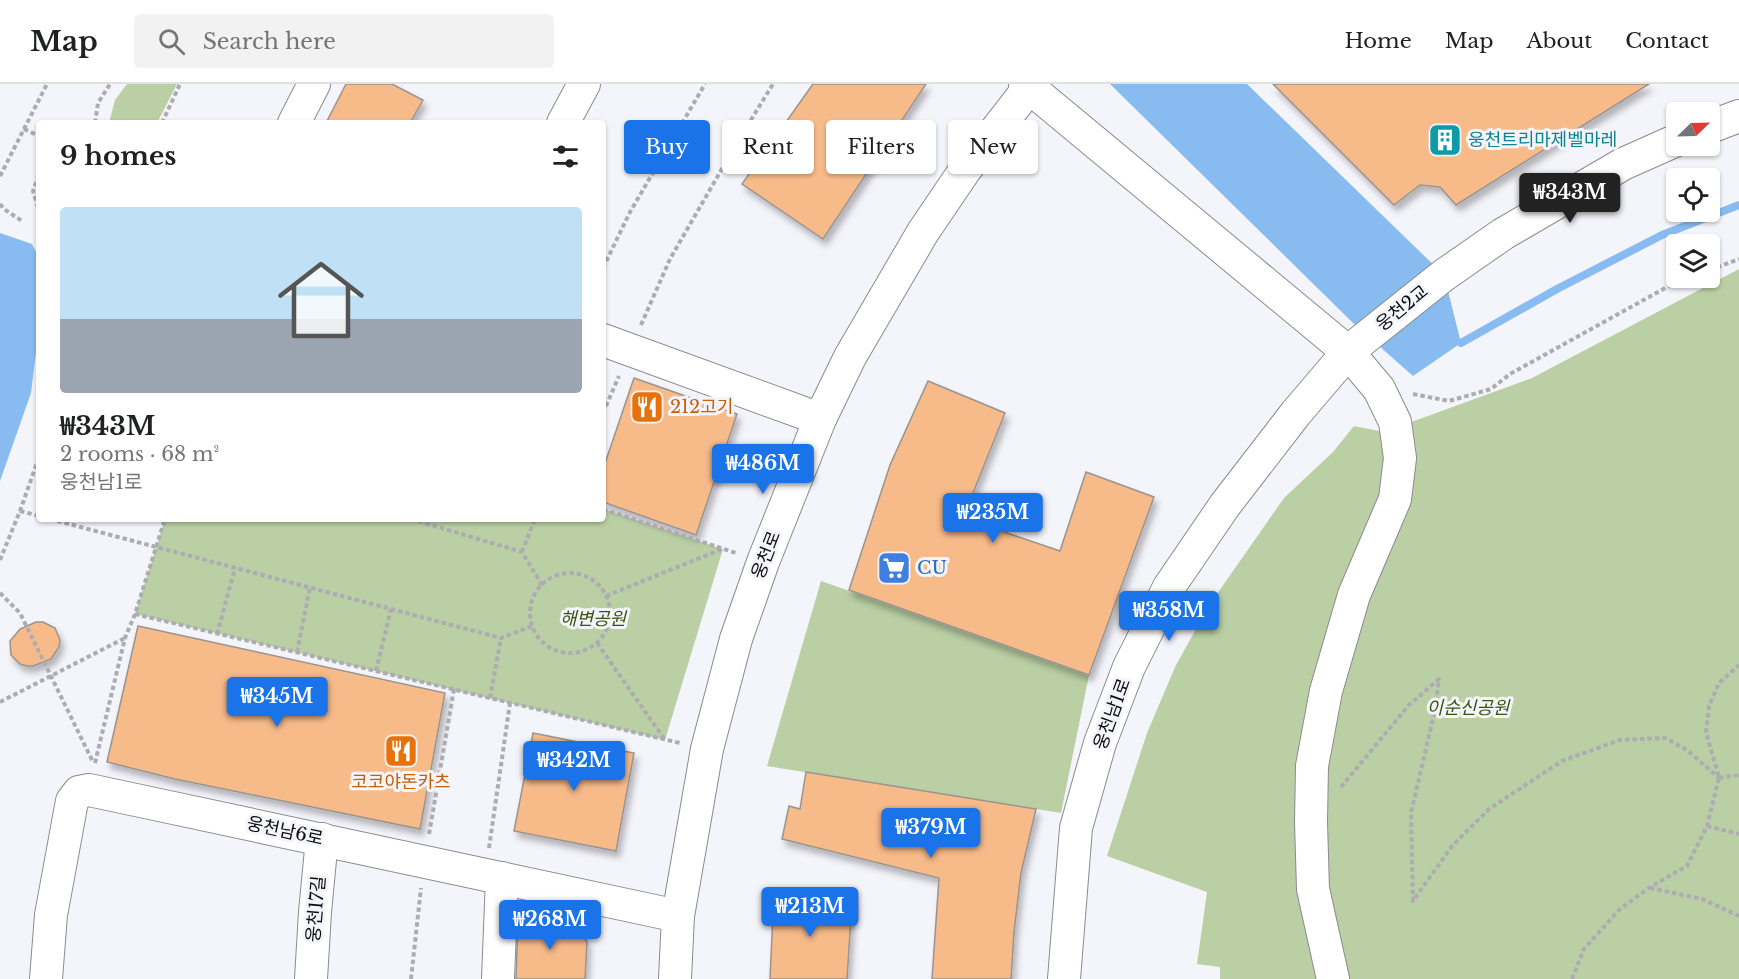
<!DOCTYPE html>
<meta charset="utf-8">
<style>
:root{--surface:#fff;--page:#f2f2f2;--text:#202124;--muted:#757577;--line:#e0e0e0;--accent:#1a73e8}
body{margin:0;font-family:"Libre Baskerville","Noto Sans KR",serif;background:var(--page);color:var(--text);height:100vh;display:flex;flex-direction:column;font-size:22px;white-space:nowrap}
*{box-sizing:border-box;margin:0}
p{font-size:20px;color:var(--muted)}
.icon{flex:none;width:33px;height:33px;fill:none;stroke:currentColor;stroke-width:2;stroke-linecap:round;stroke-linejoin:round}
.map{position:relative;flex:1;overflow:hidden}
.panel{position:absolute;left:36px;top:36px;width:570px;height:402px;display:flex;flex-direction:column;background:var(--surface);border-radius:6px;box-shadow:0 2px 4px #0004}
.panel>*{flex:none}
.banner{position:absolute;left:624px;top:36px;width:570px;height:54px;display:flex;gap:12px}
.needle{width:39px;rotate:67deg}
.tools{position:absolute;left:1666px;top:18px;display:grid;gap:12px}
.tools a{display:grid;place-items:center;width:54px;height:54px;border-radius:6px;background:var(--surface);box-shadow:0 2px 4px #0004;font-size:30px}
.price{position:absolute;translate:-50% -51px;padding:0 14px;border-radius:6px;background:var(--accent);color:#fff;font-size:20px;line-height:39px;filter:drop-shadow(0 2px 3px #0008)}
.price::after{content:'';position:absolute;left:50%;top:36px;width:18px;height:14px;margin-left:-9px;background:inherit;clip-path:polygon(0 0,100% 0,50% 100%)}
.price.selected{background:#222;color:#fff}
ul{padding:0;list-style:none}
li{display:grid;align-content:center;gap:12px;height:318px;padding:0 24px}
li+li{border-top:2px solid var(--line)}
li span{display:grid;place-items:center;height:186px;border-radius:6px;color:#555}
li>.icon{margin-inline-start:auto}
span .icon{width:108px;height:108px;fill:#fffc;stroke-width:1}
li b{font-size:26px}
h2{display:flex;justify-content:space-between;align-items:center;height:72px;padding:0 24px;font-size:26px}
.tag{padding:0 21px;border-radius:6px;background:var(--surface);box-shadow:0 2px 4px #0004;font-size:21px;line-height:54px}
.tag.selected{background:var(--accent);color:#fff}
header{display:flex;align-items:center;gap:36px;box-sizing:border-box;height:84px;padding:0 30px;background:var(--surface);border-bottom:2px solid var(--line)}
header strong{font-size:28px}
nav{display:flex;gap:33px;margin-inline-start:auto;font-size:21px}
.search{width:420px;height:54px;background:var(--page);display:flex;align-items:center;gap:15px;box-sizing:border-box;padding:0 21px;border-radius:6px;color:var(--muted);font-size:22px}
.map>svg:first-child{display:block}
.green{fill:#bacfa3}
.water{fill:#88bcf1}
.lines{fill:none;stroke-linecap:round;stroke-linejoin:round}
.stream{stroke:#88bcf1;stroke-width:8}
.building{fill:#f7bb8a;stroke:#999490;stroke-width:1.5;filter:url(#shadow)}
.minor-casing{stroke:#8a8a90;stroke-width:34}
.path{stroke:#acacb2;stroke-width:4;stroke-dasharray:4.5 3;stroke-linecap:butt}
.minor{stroke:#fff;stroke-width:32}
.labels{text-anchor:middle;stroke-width:6;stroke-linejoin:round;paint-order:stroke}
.culture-label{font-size:18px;fill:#0d838f;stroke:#f4f4fb;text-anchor:start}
.street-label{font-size:18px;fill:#0b0b0d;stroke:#f4f4fb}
.food-label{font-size:18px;fill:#c56008;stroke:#f4f4fb;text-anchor:start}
.shop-label{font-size:18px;fill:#366cbe;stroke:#f4f4fb;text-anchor:start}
.park-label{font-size:18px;font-style:italic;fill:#39530d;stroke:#f4f4fb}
</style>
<header>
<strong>Map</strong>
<div class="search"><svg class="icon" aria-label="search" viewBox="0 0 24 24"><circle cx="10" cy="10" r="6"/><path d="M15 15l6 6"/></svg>Search here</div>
<nav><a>Home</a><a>Map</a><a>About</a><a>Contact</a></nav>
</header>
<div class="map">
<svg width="1739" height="895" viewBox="0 0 1739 895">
<defs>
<filter id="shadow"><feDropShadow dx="3.5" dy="6" stdDeviation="3" flood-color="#0004"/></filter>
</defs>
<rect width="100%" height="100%" fill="#f4f4fb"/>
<!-- green -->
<g class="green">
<polygon points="127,0 177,0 157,39 109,39 115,16"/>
<polygon points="1739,185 1739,895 1220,895 1220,883 1197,880 1207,808 1107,772 1147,649 1176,581 1210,520 1284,414 1333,368 1354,342 1384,348 1532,294"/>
<polygon points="603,425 723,465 665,656 135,530 165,435 603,435"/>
<polygon points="821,497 1089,591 1061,729 767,682"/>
</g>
<!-- water -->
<g class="water">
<polygon points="1110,0 1247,0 1444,191 1461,259 1413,292 1352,238"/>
<polygon points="0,149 32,160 39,174 39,243 31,309 0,397"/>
</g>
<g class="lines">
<!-- stream -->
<polyline class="stream" points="1461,259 1557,205 1662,151 1739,121"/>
</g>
<!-- building -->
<g class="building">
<polygon points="346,0 392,0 423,16 410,39 326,39"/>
<polygon points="813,0 926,0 823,155 742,100"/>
<polygon points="1273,0 1649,0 1456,121 1440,103 1420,101 1394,121"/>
<polygon points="634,294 737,330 696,451 603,418 603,385"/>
<polygon points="928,297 1005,329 963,434 1060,467 1086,388 1154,413 1089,591 849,506 890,381"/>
<polygon points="36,538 43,538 55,544 60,556 59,563 51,575 33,582 27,582 20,580 11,571 10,557 20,545"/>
<polygon points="138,542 445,609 420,745 175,695 107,678"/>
<polygon points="533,649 634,669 616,767 514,747"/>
<polygon points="806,688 1036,725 1021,789 1014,848 1011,895 932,895 939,794 782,755 789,722 800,725"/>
<polygon points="774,808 852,817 847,895 770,895"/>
<polygon points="518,836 575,839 587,858 585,895 516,895"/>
</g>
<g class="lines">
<defs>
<g id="minor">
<polyline points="1025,0 1348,268 1379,305 1395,338 1400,374 1395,415 1354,511 1326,607 1312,682 1311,738 1313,805 1333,895"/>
<polyline points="294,39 314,0"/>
<polyline points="563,39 584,0"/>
<polyline points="1710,43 1739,32"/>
<polyline points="603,256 820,335"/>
<polyline points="46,895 51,831 72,717 79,708 89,706 678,832"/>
<polyline points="311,895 315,828 322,755"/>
<polyline points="498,895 502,794"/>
<polyline points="675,895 678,832 707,665 736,555 763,478 820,335 850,273 923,148 965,86 1032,0"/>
<polyline points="1064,895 1076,744 1100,659 1129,583 1169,503 1225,421 1296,329 1348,268 1360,258 1444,191 1503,150 1623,80 1677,56"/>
</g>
</defs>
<!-- minor casing -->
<use href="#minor" class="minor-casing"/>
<!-- path -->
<g class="path">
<polyline points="95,39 98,19 110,0"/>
<polyline points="162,39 180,0"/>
<polyline points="24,45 39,52"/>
<polyline points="39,91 33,107 39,127"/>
<polyline points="0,92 47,0"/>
<polyline points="0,120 4,125 22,137"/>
<polyline points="603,184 630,128 705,0"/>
<polyline points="1710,186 1739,175"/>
<polyline points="641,241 670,175 738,57 773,0"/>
<polyline points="1413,310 1449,317 1491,305 1510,290 1667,203 1692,194"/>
<polyline points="603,329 619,292"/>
<polyline points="603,425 736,469"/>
<polyline points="20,427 39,432"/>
<polyline points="50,435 501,554 532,542"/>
<polyline points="411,435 522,468 542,501"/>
<polyline points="522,468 535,435"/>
<polyline points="0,476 20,427 39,373"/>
<circle cx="570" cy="529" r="40"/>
<polyline points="0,509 20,529 93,678"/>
<polyline points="606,512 722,465"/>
<polyline points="135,530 680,659"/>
<polyline points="217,550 235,484"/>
<polyline points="597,559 665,656"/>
<polyline points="297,568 310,504"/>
<polyline points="376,587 391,525"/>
<polyline points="490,614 501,554"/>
<polyline points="0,618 125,554"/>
<polyline points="95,679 125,554 135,530 165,435"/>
<polyline points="1719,694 1739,691"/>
<polyline points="1341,703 1409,621 1439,595 1435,626 1411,729 1413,817 1452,762 1489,725 1562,677 1620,656 1665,654 1687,666 1719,694"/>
<polyline points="1707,742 1739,750"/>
<polyline points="429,750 454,605"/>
<polyline points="489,764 510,619"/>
<polyline points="1650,804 1702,815 1739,832"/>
<polyline points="411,895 421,804"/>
<polyline points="1572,895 1584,865 1620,825 1650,803 1687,782 1707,742 1719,694 1706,648 1709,622 1719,599 1739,581"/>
</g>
<!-- minor -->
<use href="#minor" class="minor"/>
</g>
<!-- icons -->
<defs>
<symbol id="building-square" viewBox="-11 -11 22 22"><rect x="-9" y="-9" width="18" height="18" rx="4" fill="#0f9aa8" stroke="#f4f4fb"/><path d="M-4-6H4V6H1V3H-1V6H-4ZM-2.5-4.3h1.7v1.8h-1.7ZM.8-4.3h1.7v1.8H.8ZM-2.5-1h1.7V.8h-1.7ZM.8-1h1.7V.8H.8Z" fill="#fff"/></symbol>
<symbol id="restaurant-square" viewBox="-11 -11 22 22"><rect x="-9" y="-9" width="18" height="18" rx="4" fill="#e8710a" stroke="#f4f4fb"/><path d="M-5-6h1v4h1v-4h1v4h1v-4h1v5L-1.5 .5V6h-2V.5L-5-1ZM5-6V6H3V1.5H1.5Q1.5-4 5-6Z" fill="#fff"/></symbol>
<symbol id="supermarket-square" viewBox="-11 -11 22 22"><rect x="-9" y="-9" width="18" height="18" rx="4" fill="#3f7fe0" stroke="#f4f4fb"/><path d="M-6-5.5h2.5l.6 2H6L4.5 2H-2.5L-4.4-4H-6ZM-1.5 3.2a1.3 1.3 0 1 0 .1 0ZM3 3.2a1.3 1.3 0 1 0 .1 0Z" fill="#fff"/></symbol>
</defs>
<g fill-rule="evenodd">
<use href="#building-square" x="1426" y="37" width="38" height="38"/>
<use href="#restaurant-square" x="628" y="304" width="38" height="38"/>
<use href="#supermarket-square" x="875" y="465" width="38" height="38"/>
<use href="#restaurant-square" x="382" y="648" width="38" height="38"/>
</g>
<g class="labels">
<!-- culture labels -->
<g class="culture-label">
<text x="1468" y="62">웅천트리마제벨마레</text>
</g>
<!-- street labels -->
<g class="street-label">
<text transform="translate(1402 224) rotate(-39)" y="6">웅천2교</text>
<text transform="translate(766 471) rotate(-69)" y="6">웅천로</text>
<text transform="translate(1112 630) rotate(-70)" y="6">웅천남1로</text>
<text transform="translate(285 747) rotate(12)" y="6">웅천남6로</text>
<text transform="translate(316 825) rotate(-85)" y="6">웅천17길</text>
</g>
<!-- food labels -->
<g class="food-label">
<text x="670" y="329">212고기</text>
<text x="401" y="704" text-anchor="middle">코코야돈카츠</text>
</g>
<!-- shop labels -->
<g class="shop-label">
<text x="917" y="490">CU</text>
</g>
<!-- park labels -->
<g class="park-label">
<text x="593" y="541">해변공원</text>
<text x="1468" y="630">이순신공원</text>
</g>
</g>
</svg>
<div class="tools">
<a><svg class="needle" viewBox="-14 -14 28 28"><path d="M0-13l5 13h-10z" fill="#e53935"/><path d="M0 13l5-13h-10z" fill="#757577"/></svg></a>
<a><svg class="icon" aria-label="locate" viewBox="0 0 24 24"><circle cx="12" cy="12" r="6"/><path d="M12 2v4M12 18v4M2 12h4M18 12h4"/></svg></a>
<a><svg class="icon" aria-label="layers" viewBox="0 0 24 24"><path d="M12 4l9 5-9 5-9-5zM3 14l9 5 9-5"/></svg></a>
</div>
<b class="price selected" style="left:1570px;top:140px">₩343M</b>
<b class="price" style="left:763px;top:411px">₩486M</b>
<b class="price" style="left:993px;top:460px">₩235M</b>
<b class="price" style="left:1169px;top:558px">₩358M</b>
<b class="price" style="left:277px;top:644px">₩345M</b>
<b class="price" style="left:574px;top:708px">₩342M</b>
<b class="price" style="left:931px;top:775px">₩379M</b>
<b class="price" style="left:810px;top:854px">₩213M</b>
<b class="price" style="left:550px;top:867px">₩268M</b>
<div class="banner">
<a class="tag selected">Buy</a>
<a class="tag">Rent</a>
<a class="tag">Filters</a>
<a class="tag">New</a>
</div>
<section class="panel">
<h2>9 homes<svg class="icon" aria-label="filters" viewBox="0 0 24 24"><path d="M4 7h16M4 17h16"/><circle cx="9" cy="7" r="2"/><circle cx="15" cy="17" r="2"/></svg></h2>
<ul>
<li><span style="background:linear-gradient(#bfe0f5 60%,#9aa5b1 0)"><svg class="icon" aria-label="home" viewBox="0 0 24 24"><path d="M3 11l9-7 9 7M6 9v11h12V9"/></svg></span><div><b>₩343M</b><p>2 rooms · 68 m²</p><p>웅천남1로</p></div></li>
</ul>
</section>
</div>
